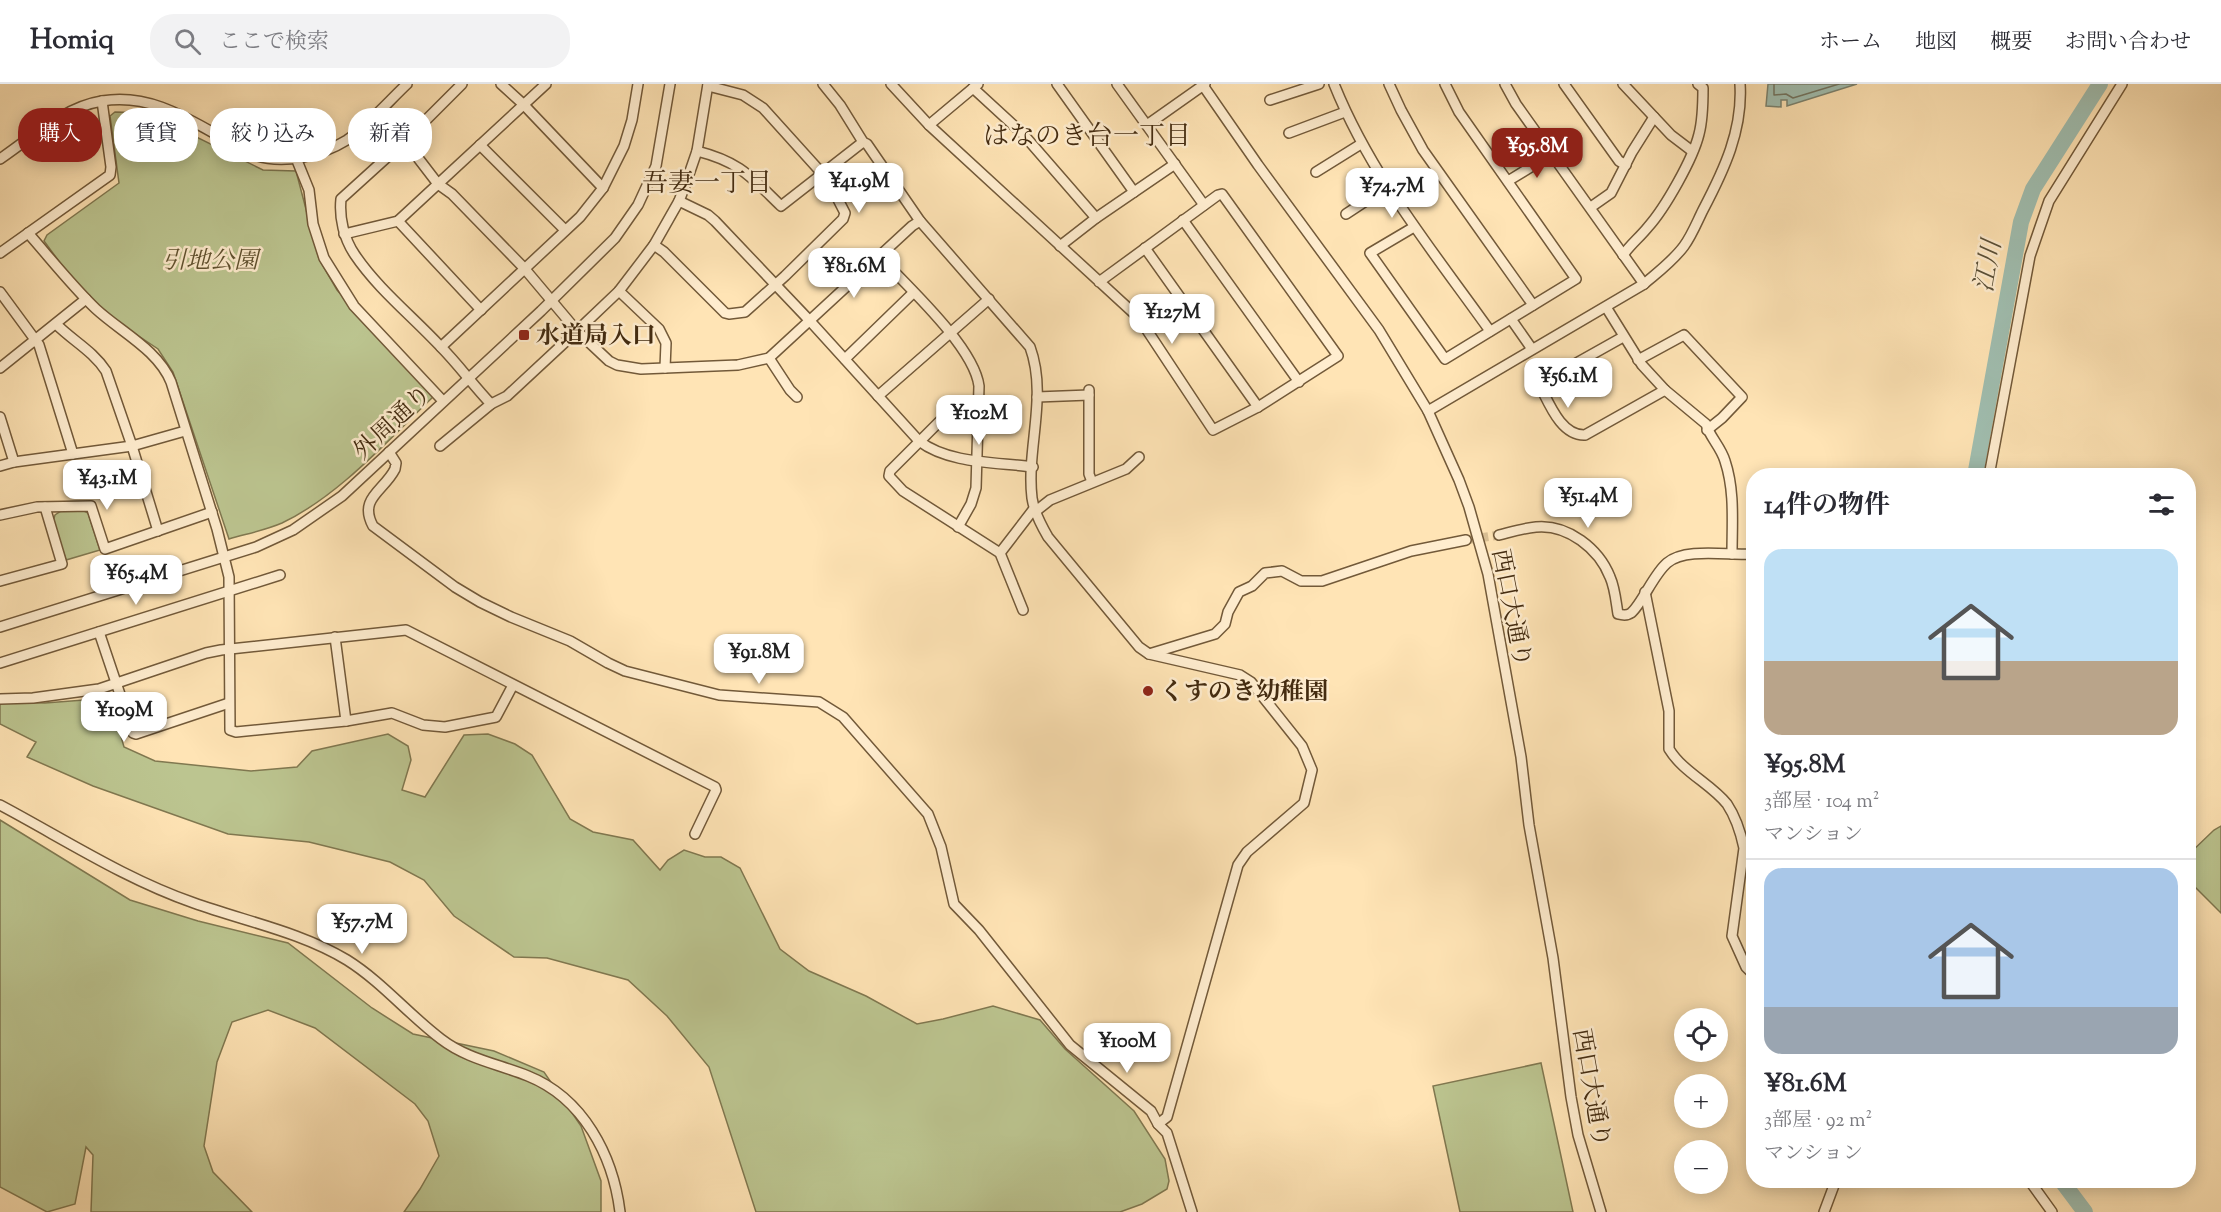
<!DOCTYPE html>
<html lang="ja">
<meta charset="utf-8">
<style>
:root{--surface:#fff;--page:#f2f2f3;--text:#2b2b33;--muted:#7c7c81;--line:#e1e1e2;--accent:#8f2418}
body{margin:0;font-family:"Sorts Mill Goudy","Noto Serif JP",serif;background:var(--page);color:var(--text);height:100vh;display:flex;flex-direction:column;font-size:22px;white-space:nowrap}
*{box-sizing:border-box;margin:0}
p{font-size:20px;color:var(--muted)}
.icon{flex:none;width:33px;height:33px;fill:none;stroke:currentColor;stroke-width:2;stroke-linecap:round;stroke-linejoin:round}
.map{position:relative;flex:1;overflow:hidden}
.sheet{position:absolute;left:1746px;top:384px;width:450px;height:720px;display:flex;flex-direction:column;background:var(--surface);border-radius:24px;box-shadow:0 3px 15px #0003}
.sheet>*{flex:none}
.top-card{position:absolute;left:18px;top:24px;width:570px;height:54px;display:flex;gap:12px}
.tools{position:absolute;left:1674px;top:924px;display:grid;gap:12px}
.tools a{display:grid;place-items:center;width:54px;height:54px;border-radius:50%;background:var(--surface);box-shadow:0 3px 15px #0003;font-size:30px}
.price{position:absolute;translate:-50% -51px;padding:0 14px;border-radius:12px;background:#fff;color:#222;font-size:20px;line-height:39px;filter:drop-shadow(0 2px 3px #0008)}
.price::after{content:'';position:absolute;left:50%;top:36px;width:18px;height:14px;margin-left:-9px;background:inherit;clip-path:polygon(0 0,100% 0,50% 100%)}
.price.selected{background:var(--accent);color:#fff}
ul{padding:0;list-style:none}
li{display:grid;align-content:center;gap:12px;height:318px;padding:0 18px}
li+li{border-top:2px solid var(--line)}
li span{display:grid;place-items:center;height:186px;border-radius:18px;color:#555}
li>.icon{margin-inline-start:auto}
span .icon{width:108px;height:108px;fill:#fffc;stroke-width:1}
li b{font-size:26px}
h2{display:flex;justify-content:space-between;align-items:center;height:72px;padding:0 18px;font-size:26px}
.tag{padding:0 21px;border-radius:24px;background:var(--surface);box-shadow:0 3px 15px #0003;font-size:21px;line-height:54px}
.tag.selected{background:var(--accent);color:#fff}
header{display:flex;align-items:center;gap:36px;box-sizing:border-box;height:84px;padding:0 30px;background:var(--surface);border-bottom:2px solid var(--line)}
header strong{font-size:28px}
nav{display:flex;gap:33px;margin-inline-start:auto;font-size:21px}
.search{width:420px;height:54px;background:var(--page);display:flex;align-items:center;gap:15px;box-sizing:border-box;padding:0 21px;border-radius:24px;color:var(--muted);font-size:22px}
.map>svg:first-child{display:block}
.green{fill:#bcc590;stroke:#807850;stroke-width:1.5}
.water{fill:#a0beb0;stroke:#7b8370;stroke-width:1.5}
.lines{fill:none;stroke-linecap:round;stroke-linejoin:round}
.shore{stroke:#727460;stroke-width:1.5}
.river{stroke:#a0beb0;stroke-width:16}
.minor-tunnel{stroke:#d9bf94;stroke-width:9;stroke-dasharray:9 4.5;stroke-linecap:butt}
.minor-casing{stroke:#725939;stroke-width:12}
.minor{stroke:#ffedcf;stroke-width:9}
.poi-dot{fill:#8f2418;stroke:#ffedcf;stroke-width:2}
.labels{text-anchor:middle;stroke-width:5;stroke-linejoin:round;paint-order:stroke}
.park-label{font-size:24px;font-style:italic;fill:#615230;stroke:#ffedcf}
.poi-label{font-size:24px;font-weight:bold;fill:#432b10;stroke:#ffedcf;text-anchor:start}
.street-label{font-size:24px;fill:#432b10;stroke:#ffedcf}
.neighbourhood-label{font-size:26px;fill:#432b10;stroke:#ffedcf}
.water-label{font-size:26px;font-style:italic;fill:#5a5038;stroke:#ffedcf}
</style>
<header>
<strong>Homiq</strong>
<div class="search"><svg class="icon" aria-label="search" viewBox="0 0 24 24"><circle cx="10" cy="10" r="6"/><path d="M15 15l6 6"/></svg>ここで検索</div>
<nav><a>ホーム</a><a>地図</a><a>概要</a><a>お問い合わせ</a></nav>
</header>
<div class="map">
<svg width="2221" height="1128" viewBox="0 0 2221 1128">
<rect width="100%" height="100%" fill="#ffe4b5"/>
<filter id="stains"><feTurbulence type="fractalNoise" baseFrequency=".00333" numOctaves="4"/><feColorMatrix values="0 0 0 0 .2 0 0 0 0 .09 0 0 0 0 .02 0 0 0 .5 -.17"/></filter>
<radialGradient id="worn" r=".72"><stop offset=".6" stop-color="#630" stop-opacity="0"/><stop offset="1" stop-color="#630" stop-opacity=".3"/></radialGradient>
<!-- green -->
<g class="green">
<path d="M115 28 148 29 263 86 296 87 319 175 337 206 434 312C389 355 339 412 282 439 266 446 246 450 229 455L173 288 158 265 104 229 75 199 44 157 47 151 119 99 110 32Z"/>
<polygon points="61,427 84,427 88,429 100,466 66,476 53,437 55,431"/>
<polygon points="110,614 124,663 155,677 251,687 297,683 312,667 388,650 408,662 411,676 402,706 425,713 464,651 488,650 515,660 532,671 570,735 593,748 633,756 660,786 668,776 684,766 705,773 721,773 740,784 780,865 809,887 866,912 917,940 943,935 993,922 1040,936 1065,965 1134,1027 1165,1075 1169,1097 1167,1105 1142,1120 1120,1128 756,1128 709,983 667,932 628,896 547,874 514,873 454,832 424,796 390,778 309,758 228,750 93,702 27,673 36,658 0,640 0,618 45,619"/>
<polygon points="0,736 130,816 198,837 288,859 372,924 413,950 494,967 544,988 581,1042 601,1097 601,1128 404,1128 420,1105 439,1072 428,1037 415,1020 315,944 268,926 232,938 217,978 204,1062 213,1088 252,1128 91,1128 93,1071 86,1063 75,1120 47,1128 0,1103"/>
<polygon points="2221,742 2221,829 2188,796 2189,770 2214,746"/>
<polygon points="1541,979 1573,1128 1460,1128 1433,1002"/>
</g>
<!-- water -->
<polygon class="water" points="1768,0 1857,0 1787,22 1787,16 1781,16 1781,23 1766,22"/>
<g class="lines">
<!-- shore -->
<polyline class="shore" points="1774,0 1774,11 1786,10 1793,14 1839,0"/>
<!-- river -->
<g class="river">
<polyline points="1975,392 2021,138 2033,105 2100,0"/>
<polyline points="2061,1096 2085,1128"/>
</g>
<!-- minor-tunnel -->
<polyline class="minor-tunnel" points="1466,456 1499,451"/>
<defs>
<g id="minor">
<path d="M462 0 405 57 341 115C339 134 344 155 355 171 378 205 412 232 440 262 458 280 473 301 491 320"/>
<polyline points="501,0 523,20 603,104"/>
<path d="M823 0 840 21 863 58 867 60 920 137 1030 263C1048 312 1026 365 1032 414 1034 428 1041 441 1048 453L1139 563 1149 570 1240 591 1251 598 1302 662 1312 686 1304 719 1247 768 1238 781 1167 1033 1158 1040"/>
<polyline points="891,0 929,41 1139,234 1213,346 1258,323 1338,272 1222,110 1218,111 1099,198"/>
<polyline points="1057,0 1134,108"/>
<polyline points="1117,0 1204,121"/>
<polyline points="1202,0 1258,81 1379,246 1428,327 1459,396 1469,423 1488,490 1521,673 1529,741 1553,874 1571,1013 1578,1051 1601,1128"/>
<path d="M1334 0C1371 92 1433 167 1490 247"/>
<polyline points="1389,0 1401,26 1423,66 1533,221"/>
<polyline points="1505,0 1516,20 1644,200"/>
<polyline points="1564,0 1619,77 1626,81"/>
<polyline points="1623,0 1671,51 1692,67"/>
<polyline points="973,4 1023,50 1096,134"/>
<polyline points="1270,16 1319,0"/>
<polyline points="929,41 978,0"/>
<polyline points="1147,41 1205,0"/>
<polyline points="1289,49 1345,28"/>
<polyline points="405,57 438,100 452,110 524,184 577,247 609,277 617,281 641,285 738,281 769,274 912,142 920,137"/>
<polyline points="480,61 565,146"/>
<path d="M697 67C740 78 750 92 781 122L863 58"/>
<polyline points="296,74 309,106 313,140 324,174 354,222 443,317"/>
<path d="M0 75C31 54 64 23 102 17 149 9 187 34 226 56 235 61 244 67 254 71 284 81 321 72 347 56 365 44 390 16 407 0"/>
<polyline points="1316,88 1361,60"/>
<polyline points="1508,97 1552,70"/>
<path d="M679 117 708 131 715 137 810 237 919 357C949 380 997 378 1033 383"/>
<polyline points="1591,123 1611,109 1632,68 1654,33"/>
<polyline points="1346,130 1387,103"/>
<polyline points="1183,136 1299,298"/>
<polyline points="398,137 481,226"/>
<polyline points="1414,143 1370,169 1445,275 1576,195 1459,28 1445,0"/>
<path d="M28 149C50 174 72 202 96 225 121 248 158 266 171 298L217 445 229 493 230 646 236 648 346 637 392 629 423 641 445 643 496 633 513 601"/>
<polyline points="344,150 398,137 546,0"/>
<polyline points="654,161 664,168 725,229 729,230 745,228 785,192 843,135 845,129 828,96 763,24 743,11 708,2"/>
<polyline points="1060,162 1096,134 1175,80"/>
<polyline points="1145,164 1258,323"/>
<polyline points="0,169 110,91 111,83 102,17"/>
<path d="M1623 171C1631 160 1640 153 1648 143 1665 124 1693 75 1699 50 1703 35 1703 19 1703 4L1698 0"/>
<path d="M880 173C908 203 974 263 979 302L976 404 971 420 958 443"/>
<polyline points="619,207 659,245 666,259 665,284"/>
<polyline points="0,208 39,261 73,370"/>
<path d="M1606 223 1642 281 1665 306 1706 340C1709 352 1721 363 1725 377 1735 407 1732 439 1732 470"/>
<polyline points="1511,235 1532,265"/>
<path d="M56 240C73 257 93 267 106 287L132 362 158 447"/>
<path d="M1623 253 1541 299 1540 302C1549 319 1561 352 1585 351L1665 306"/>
<polyline points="441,263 580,133 603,104 624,62 632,36 638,0"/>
<polyline points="769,274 790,306 797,313"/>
<polyline points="845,275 913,209"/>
<polyline points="1638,276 1684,251 1742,313 1722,334 1707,346"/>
<polyline points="0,284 86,215"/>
<polyline points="1089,306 1089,390 1092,398"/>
<polyline points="878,312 989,215"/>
<polyline points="1037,313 1089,311"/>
<polyline points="949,326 943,334 890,387 889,392 903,407 1000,469 1023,526"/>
<path d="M1428 327 1644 200C1658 188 1673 177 1684 162 1692 151 1697 138 1703 126 1724 86 1743 46 1740 0"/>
<polyline points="0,333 14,378"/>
<polyline points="440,362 491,320 507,312 577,247 619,207 654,161 679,117 686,99 697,67 708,0"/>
<path d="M389 368 396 379 395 385C384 407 358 414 373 442L455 503 480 518 511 533 570 557 608 579 625 587 719 611 819 618 843 633 928 730 941 763 954 820 979 846 1070 961 1151 1027 1158 1040 1167 1049 1192 1128"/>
<polyline points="0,382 14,378 132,362 185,347"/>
<polyline points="1989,392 2030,172 2049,117 2122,0"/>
<polyline points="0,431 37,423 91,422 105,465 212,428"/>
<path d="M1499 451C1511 448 1524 444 1536 443 1568 440 1599 465 1610 493 1615 504 1616 518 1618 530 1622 531 1627 532 1631 529 1642 520 1653 491 1667 479 1686 463 1729 472 1754 470"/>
<polyline points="1000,469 1033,426 1036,427 1050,416 1126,385 1139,373"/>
<polyline points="0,497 62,480 45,423"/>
<path d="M1645 508 1669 627V665C1683 688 1711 700 1727 720 1735 732 1741 750 1744 764L1732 852 1746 883 1754 891"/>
<polyline points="0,543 256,463 293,446 342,412 541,227 615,154 638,121 656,82 670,0"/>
<polyline points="99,548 133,649 136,650 229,619"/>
<polyline points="335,553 346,637"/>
<polyline points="1149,570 1215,550 1225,540 1228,528 1239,508 1252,502 1265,489 1282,487 1301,497 1322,497 1411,467 1466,456"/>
<polyline points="0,579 280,491"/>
<polyline points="0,615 33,614 99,605 206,569 221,566 406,546 715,703 716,706 695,750"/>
<path d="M0 721C64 755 125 795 194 819 244 837 301 848 347 876 382 898 408 930 441 955 467 975 498 980 528 992 583 1014 613 1071 620 1128"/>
<polyline points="2029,1096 2052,1128"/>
<polyline points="1824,1128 1836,1096"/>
</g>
</defs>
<!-- minor casing -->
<use href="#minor" class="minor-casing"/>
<!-- minor -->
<use href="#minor" class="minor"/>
</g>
<!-- markers -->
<g class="poi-dot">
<rect x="518" y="245" width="12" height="12" rx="3"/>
<circle cx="1148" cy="607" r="6"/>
</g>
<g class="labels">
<!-- park labels -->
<g class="park-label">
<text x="210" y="184">引地公園</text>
</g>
<!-- poi labels -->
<g class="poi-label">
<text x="536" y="259">水道局入口</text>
<text x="1160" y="615">くすのき幼稚園</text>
</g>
<!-- street labels -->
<g class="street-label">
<text transform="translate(392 338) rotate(-43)" y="8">外周通り</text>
<text transform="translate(1512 524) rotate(79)" y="8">西口大通り</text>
<text transform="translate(1592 1004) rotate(80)" y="8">西口大通り</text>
</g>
<!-- neighbourhood labels -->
<g class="neighbourhood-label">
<text x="1087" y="60">はなのき台一丁目</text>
<text x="707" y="107">吾妻一丁目</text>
</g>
<!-- water labels -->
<g class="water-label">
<text transform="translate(1987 182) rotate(-80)" y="9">江川</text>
</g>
</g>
<rect width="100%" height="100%" filter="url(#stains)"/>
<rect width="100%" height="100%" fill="url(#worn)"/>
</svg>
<div class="tools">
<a><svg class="icon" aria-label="locate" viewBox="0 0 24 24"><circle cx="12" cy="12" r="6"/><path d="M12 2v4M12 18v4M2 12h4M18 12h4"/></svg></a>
<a>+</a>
<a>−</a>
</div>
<b class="price selected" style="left:1537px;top:95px">¥95.8M</b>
<b class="price" style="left:859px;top:130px">¥41.9M</b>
<b class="price" style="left:1392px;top:135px">¥74.7M</b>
<b class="price" style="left:854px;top:215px">¥81.6M</b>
<b class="price" style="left:1172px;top:261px">¥127M</b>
<b class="price" style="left:1568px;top:325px">¥56.1M</b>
<b class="price" style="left:979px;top:362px">¥102M</b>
<b class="price" style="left:107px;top:427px">¥43.1M</b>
<b class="price" style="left:1588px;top:445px">¥51.4M</b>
<b class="price" style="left:136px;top:522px">¥65.4M</b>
<b class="price" style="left:759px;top:601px">¥91.8M</b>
<b class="price" style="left:124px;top:659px">¥109M</b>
<b class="price" style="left:362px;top:871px">¥57.7M</b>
<b class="price" style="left:1127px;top:990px">¥100M</b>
<div class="top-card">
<a class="tag selected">購入</a>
<a class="tag">賃貸</a>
<a class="tag">絞り込み</a>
<a class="tag">新着</a>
</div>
<section class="sheet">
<h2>14件の物件<svg class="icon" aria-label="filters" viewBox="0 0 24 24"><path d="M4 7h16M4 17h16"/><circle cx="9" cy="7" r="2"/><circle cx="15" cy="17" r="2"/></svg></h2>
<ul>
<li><span style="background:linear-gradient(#bfe0f5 60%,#b9a48a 0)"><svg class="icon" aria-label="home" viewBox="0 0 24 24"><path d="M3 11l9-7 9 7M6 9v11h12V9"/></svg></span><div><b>¥95.8M</b><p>3部屋 · 104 m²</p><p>マンション</p></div></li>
<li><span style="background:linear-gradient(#a9c7e8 75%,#9aa5b1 0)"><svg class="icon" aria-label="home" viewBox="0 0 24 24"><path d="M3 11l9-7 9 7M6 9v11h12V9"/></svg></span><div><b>¥81.6M</b><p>3部屋 · 92 m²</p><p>マンション</p></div></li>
</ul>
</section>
</div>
